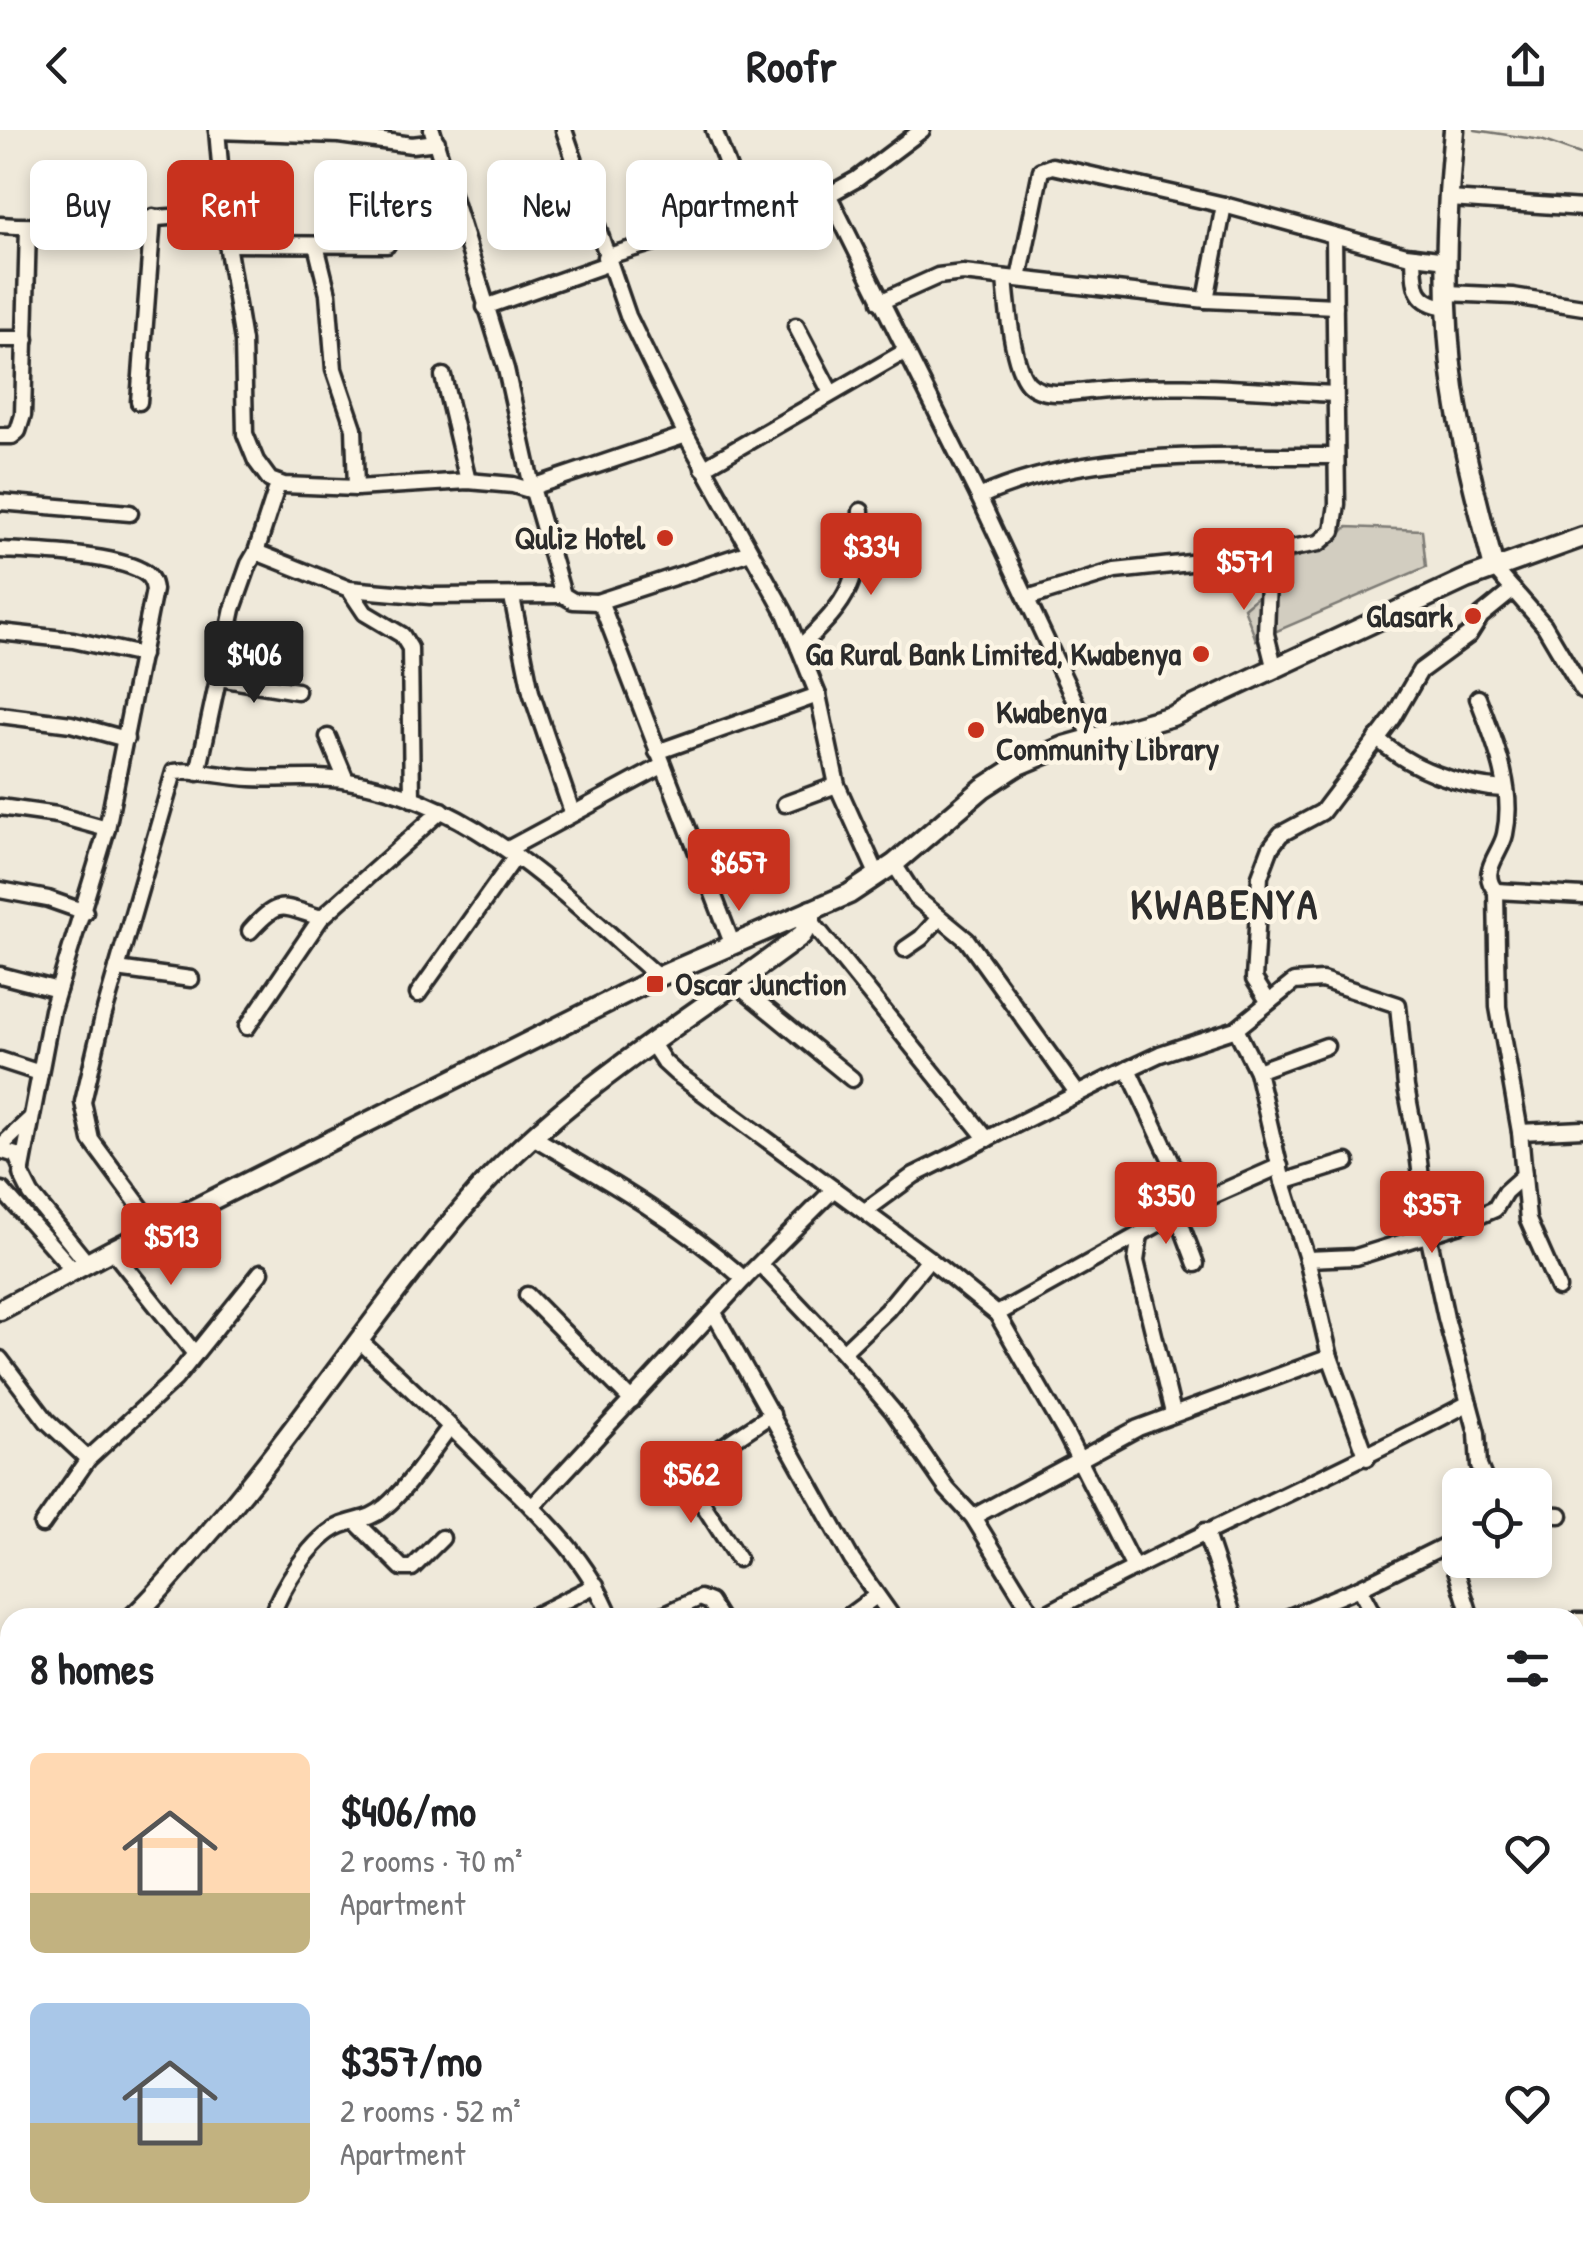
<!DOCTYPE html>
<meta charset="utf-8">
<style>
:root{--surface:#fff;--page:#f6f6f6;--text:#202124;--muted:#757577;--accent:#c8321e}
body{margin:0;font-family:"Patrick Hand",sans-serif;background:var(--page);color:var(--text);height:100vh;display:flex;flex-direction:column;font-size:38px;white-space:nowrap}
*{box-sizing:border-box;margin:0}
p{font-size:32px;color:var(--muted)}
.icon{flex:none;width:55px;height:55px;fill:none;stroke:currentColor;stroke-width:2;stroke-linecap:round;stroke-linejoin:round}
.map{position:relative;flex:1;overflow:hidden}
.sheet{position:absolute;left:0px;top:1478px;width:1585px;height:642px;display:flex;flex-direction:column;background:var(--surface);border-radius:30px 30px 0 0;box-shadow:0 5px 15px #0003}
.sheet>*{flex:none}
.guide{position:absolute;left:30px;top:30px;width:1000px;height:90px;display:flex;gap:20px}
.tools{position:absolute;left:1442px;top:1338px;display:grid;gap:20px}
.tools a{display:grid;place-items:center;width:110px;height:110px;border-radius:15px;background:var(--surface);box-shadow:0 5px 15px #0003;font-size:50px}
.price{position:absolute;translate:-50% -85px;padding:0 22px;border-radius:10px;background:var(--accent);color:#fff;font-size:32px;line-height:65px;filter:drop-shadow(0 2px 5px #0008)}
.price::after{content:'';position:absolute;left:50%;top:60px;width:30px;height:22px;margin-left:-15px;background:inherit;clip-path:polygon(0 0,100% 0,50% 100%)}
.price.on{background:#222;color:#fff}
ul{padding:0;list-style:none}
li{display:flex;align-items:center;gap:30px;height:250px;padding:0 30px}
li span{display:grid;place-items:center;flex:none;width:280px;height:200px;border-radius:15px;color:#555}
li>.icon{margin-inline-start:auto}
span .icon{width:120px;height:120px;fill:#fffc;stroke-width:1}
li b{font-size:42px}
h2{display:flex;justify-content:space-between;align-items:center;height:120px;padding:0 30px;font-size:42px}
.tag{padding:0 35px;border-radius:15px;background:var(--surface);box-shadow:0 5px 15px #0003;font-size:35px;line-height:90px}
.tag.on{background:var(--accent);color:#fff}
header{display:flex;justify-content:space-between;align-items:center;height:130px;padding:0 30px;background:var(--surface);font-size:45px;font-weight:700}
.map>svg:first-child{display:block}
.green{fill:#d2cdc0;stroke:#7e7c76;stroke-width:2.5}
.lines{fill:none;stroke-linecap:round;stroke-linejoin:round}
.stream{stroke:#75736d;stroke-width:2.5}
.minor-casing{stroke:#2b2b2b;stroke-width:21}
.major-casing{stroke:#2b2b2b;stroke-width:25}
.minor{stroke:#fcf5e5;stroke-width:14}
.major{stroke:#fcf5e5;stroke-width:18}
.poi-dot{fill:#c8321e;stroke:#fcf5e5;stroke-width:4}
.labels{text-anchor:middle;stroke-width:9;stroke-linejoin:round;paint-order:stroke}
.poi-label{font-size:32px;font-weight:bold;fill:#2b2b2b;stroke:#fcf5e5;text-anchor:end}
.district-label{font-size:42px;font-weight:bold;letter-spacing:2.5px;fill:#2b2b2b;stroke:#fcf5e5}
</style>
<header><svg class="icon" aria-label="back" viewBox="0 0 24 24"><path d="M15 5l-7 7 7 7"/></svg>Roofr<svg class="icon" aria-label="share" viewBox="0 0 24 24"><path d="M12 15V3M7 8l5-5 5 5M5 13v7h14v-7"/></svg></header>
<div class="map">
<svg width="1583" height="2119" viewBox="0 0 1583 2119">
<rect width="100%" height="100%" fill="#efe9da"/>
<filter id="ink" filterUnits="userSpaceOnUse"><feTurbulence type="fractalNoise" baseFrequency=".01" numOctaves="2"/><feDisplacementMap in="SourceGraphic" scale="20" xChannelSelector="R" yChannelSelector="G"/><feConvolveMatrix kernelMatrix="1 2 1 2 8 2 1 2 1" color-interpolation-filters="sRGB"/></filter>
<g filter="url(#ink)">
<!-- green -->
<polygon class="green" points="1347,397 1422,400 1426,437 1256,510 1244,478 1270,456 1274,434 1326,418"/>
<g class="lines">
<!-- stream -->
<g class="stream">
<polyline points="1475,0 1541,10 1583,25"/>
<polyline points="433,2119 438,2110"/>
</g>
<defs>
<g id="minor">
<polyline points="217,0 227,114 243,211 245,304 256,331 270,350 284,355 356,358 468,351 513,355 533,361"/>
<polyline points="432,0 506,239 533,361 563,465 573,471 597,472 602,476 732,813"/>
<polyline points="564,0 628,186 686,305 785,483 818,565 837,655 878,746"/>
<polyline points="714,0 746,84"/>
<polyline points="217,1 339,5 412,15 437,12"/>
<polyline points="829,66 979,367 1092,608"/>
<polyline points="1450,69 1583,78"/>
<path d="M0 95C75 101 148 84 223 85"/>
<polyline points="227,114 387,115"/>
<polyline points="316,115 328,164 334,239 354,298 356,358"/>
<path d="M1414 126C1415 155 1413 173 1447 177"/>
<polyline points="605,127 746,84 812,74 857,49 922,0"/>
<path d="M1005 148C1007 172 1012 236 1028 253 1041 267 1070 263 1087 261 1170 251 1252 260 1335 264"/>
<polyline points="1019,149 1041,40 1052,36 1224,75 1406,125 1447,130"/>
<polyline points="1447,163 1513,166 1583,177"/>
<polyline points="1206,170 1224,75"/>
<polyline points="880,172 938,146 963,143 1206,170 1335,176"/>
<polyline points="485,177 607,134"/>
<polyline points="796,196 831,263"/>
<polyline points="0,209 26,209"/>
<polyline points="443,246 468,351"/>
<polyline points="139,272 153,87"/>
<polyline points="0,306 12,306 18,301 23,285 28,97"/>
<polyline points="703,338 904,222"/>
<polyline points="532,357 686,305"/>
<path d="M979 367C1090 317 1216 327 1335 326"/>
<polyline points="0,372 130,383"/>
<path d="M0 420C37 422 111 424 142 441 150 445 153 451 154 460L107 699 52 880 22 1039"/>
<polyline points="256,422 349,459 430,466 563,465"/>
<polyline points="1269,423 1266,504 1274,536"/>
<polyline points="1494,438 1544,495 1583,561"/>
<polyline points="349,459 365,483 402,505 410,518 412,669"/>
<polyline points="512,467 531,562 572,682"/>
<polyline points="1027,468 1115,441 1237,428 1319,413 1333,401 1337,374 1334,106"/>
<polyline points="597,472 750,422"/>
<polyline points="0,502 73,510 142,525"/>
<path d="M799 518C853 466 857 455 861 381"/>
<polyline points="219,548 297,561"/>
<path d="M1478 568C1494 610 1515 658 1505 704 1501 724 1478 742 1496 761L1498 877 1520 1002 1528 1090 1558 1158"/>
<polyline points="0,585 71,594 126,609"/>
<polyline points="328,607 346,650"/>
<path d="M1377 608C1409 639 1462 657 1505 659"/>
<polyline points="657,622 818,565"/>
<polyline points="198,643 233,479 249,434 256,422 278,354"/>
<polyline points="785,674 837,655"/>
<polyline points="0,677 57,685 107,699"/>
<polyline points="508,719 662,636"/>
<polyline points="894,734 916,768 967,810 1078,964"/>
<polyline points="0,760 48,769 85,782"/>
<polyline points="1496,761 1583,766"/>
<polyline points="811,791 987,1009"/>
<path d="M250 801C280 768 281 776 321 788"/>
<polyline points="905,819 921,808 939,788"/>
<polyline points="117,839 191,849"/>
<polyline points="0,845 58,860"/>
<polyline points="736,854 852,949"/>
<polyline points="418,864 516,726"/>
<polyline points="1268,871 1254,849 1260,746 1271,717 1281,704 1322,682 1393,588 1420,541 1469,505 1481,486 1513,460"/>
<polyline points="247,897 321,788 442,680"/>
<polyline points="1236,899 1257,941 1283,1052 1307,1129 1330,1227 1367,1328"/>
<polyline points="651,912 664,932 676,943 929,1129 997,1184 1066,1304 1133,1436"/>
<polyline points="0,930 40,943"/>
<polyline points="1128,939 1192,1075"/>
<polyline points="1257,941 1326,916"/>
<polyline points="1520,1002 1583,999"/>
<path d="M533 1007C607 1050 680 1092 744 1149"/>
<polyline points="0,1017 31,988"/>
<polyline points="0,1020 16,1025 22,1040"/>
<polyline points="21,1044 31,1064 87,1133"/>
<polyline points="1283,1052 1347,1032"/>
<polyline points="2,1060 73,1140"/>
<polyline points="865,1081 914,1045 1128,939 1160,924 1236,899 1294,852 1322,850 1398,875 1406,957 1417,1015 1428,1104 1446,1188 1477,1303 1479,1336 1487,1355"/>
<polyline points="1177,1084 1196,1134"/>
<path d="M156 1098 91 1010 83 972 103 887 174 642C198 639 225 647 250 648 283 650 315 645 348 651 474 670 566 767 658 847"/>
<polyline points="1140,1105 1136,1131 1173,1283"/>
<polyline points="112,1120 195,1224"/>
<polyline points="1307,1129 1356,1127 1458,1095 1495,1079 1505,1062 1524,1045"/>
<polyline points="760,1134 843,1222 893,1281 947,1359 973,1387 1035,1488"/>
<polyline points="527,1165 632,1271"/>
<polyline points="714,1183 852,1430 893,1488"/>
<polyline points="997,1184 1192,1075 1280,1036"/>
<path d="M360 1211C403 1251 446 1291 487 1333 535 1380 586 1424 611 1488"/>
<polyline points="843,1222 887,1180 929,1129"/>
<polyline points="0,1229 47,1291 88,1329"/>
<polyline points="532,1377 744,1149 833,1060"/>
<polyline points="1535,1384 1560,1385"/>
<polyline points="973,1387 1138,1298 1330,1227"/>
<polyline points="357,1393 402,1438 412,1438 442,1408"/>
<polyline points="42,1395 88,1329 175,1249 261,1142"/>
<polyline points="1205,1401 1234,1488"/>
<polyline points="1448,1414 1471,1488"/>
<polyline points="738,1429 694,1360 692,1347 710,1325 772,1284"/>
<polyline points="1359,1458 1375,1488"/>
<path d="M271 1488C281 1458 312 1407 342 1395 358 1389 372 1389 385 1377 410 1356 430 1322 450 1297"/>
<polyline points="530,1488 596,1455"/>
<polyline points="656,1488 700,1468 710,1472 720,1488"/>
<polyline points="846,1488 876,1466"/>
<path d="M1039 1488C1180 1410 1328 1349 1469 1273"/>
<polyline points="1287,1488 1359,1458 1448,1414 1460,1396"/>
<polyline points="1575,1491 1583,1491"/>
<polyline points="0,1566 10,1590"/>
<polyline points="0,1710 10,1709"/>
<polyline points="0,1808 10,1830"/>
<polyline points="1575,1892 1583,1918"/>
<polyline points="1575,2034 1583,2031"/>
<polyline points="1575,2053 1583,2075"/>
<polyline points="47,2110 47,2119"/>
<polyline points="505,2110 506,2119"/>
<polyline points="1109,2110 1116,2119"/>
<polyline points="1283,2110 1284,2119"/>
<polyline points="1380,2110 1382,2119"/>
<polyline points="1488,2110 1489,2119"/>
<polyline points="148,2113 281,2119"/>
<polyline points="862,2114 873,2110"/>
<polyline points="325,2119 365,2116"/>
</g>
<g id="major">
<path d="M1454 0C1446 85 1442 174 1454 259 1463 320 1479 379 1494 438"/>
<polyline points="0,1180 112,1120 658,847 849,764 894,734 983,658 1017,636 1065,616 1172,586 1466,449 1583,407"/>
<path d="M132 1488C158 1464 180 1436 204 1409 299 1301 376 1178 471 1069 564 962 690 890 802 805L811 791V780"/>
<polyline points="10,1590 7,1596 10,1606"/>
</g>
</defs>
<!-- minor casing -->
<use href="#minor" class="minor-casing"/>
<!-- major casing -->
<use href="#major" class="major-casing"/>
<!-- minor -->
<use href="#minor" class="minor"/>
<!-- major -->
<use href="#major" class="major"/>
</g>
</g>
<!-- markers -->
<g class="poi-dot">
<circle cx="665" cy="408" r="10"/>
<circle cx="1473" cy="486" r="10"/>
<circle cx="1201" cy="524" r="10"/>
<circle cx="976" cy="600" r="10"/>
<rect x="645" y="844" width="20" height="20" rx="5"/>
</g>
<g class="labels">
<!-- poi labels -->
<g class="poi-label">
<text x="645" y="419">Quliz Hotel</text>
<text x="1453" y="497">Glasark</text>
<text x="1181" y="535">Ga Rural Bank Limited, Kwabenya</text>
<text x="996" y="593" text-anchor="start">Kwabenya<tspan x="996" dy="37">Community Library</tspan></text>
<text x="675" y="865" text-anchor="start">Oscar Junction</text>
</g>
<!-- district labels -->
<g class="district-label">
<text x="1225" y="789">KWABENYA</text>
</g>
</g>
</svg>
<div class="tools">
<a><svg class="icon" aria-label="locate" viewBox="0 0 24 24"><circle cx="12" cy="12" r="6"/><path d="M12 2v4M12 18v4M2 12h4M18 12h4"/></svg></a>
</div>
<b class="price" style="left:871px;top:468px">$334</b>
<b class="price" style="left:1244px;top:483px">$571</b>
<b class="price on" style="left:254px;top:576px">$406</b>
<b class="price" style="left:739px;top:784px">$657</b>
<b class="price" style="left:1166px;top:1117px">$350</b>
<b class="price" style="left:1432px;top:1126px">$357</b>
<b class="price" style="left:171px;top:1158px">$513</b>
<b class="price" style="left:691px;top:1396px">$562</b>
<div class="guide">
<a class="tag">Buy</a>
<a class="tag on">Rent</a>
<a class="tag">Filters</a>
<a class="tag">New</a>
<a class="tag">Apartment</a>
</div>
<section class="sheet">
<h2>8 homes<svg class="icon" aria-label="filters" viewBox="0 0 24 24"><path d="M4 7h16M4 17h16"/><circle cx="9" cy="7" r="2"/><circle cx="15" cy="17" r="2"/></svg></h2>
<ul>
<li><span style="background:linear-gradient(#ffd9b3 70%,#c2b280 0)"><svg class="icon" aria-label="home" viewBox="0 0 24 24"><path d="M3 11l9-7 9 7M6 9v11h12V9"/></svg></span><div><b>$406/mo</b><p>2 rooms · 70 m²</p><p>Apartment</p></div><svg class="icon" aria-label="heart" viewBox="0 0 24 24"><path d="M12 20l-8-8c-3-5 5-10 8-4 3-6 11-1 8 4z"/></svg></li>
<li><span style="background:linear-gradient(#a9c7e8 60%,#c2b280 0)"><svg class="icon" aria-label="home" viewBox="0 0 24 24"><path d="M3 11l9-7 9 7M6 9v11h12V9"/></svg></span><div><b>$357/mo</b><p>2 rooms · 52 m²</p><p>Apartment</p></div><svg class="icon" aria-label="heart" viewBox="0 0 24 24"><path d="M12 20l-8-8c-3-5 5-10 8-4 3-6 11-1 8 4z"/></svg></li>
</ul>
</section>
</div>
